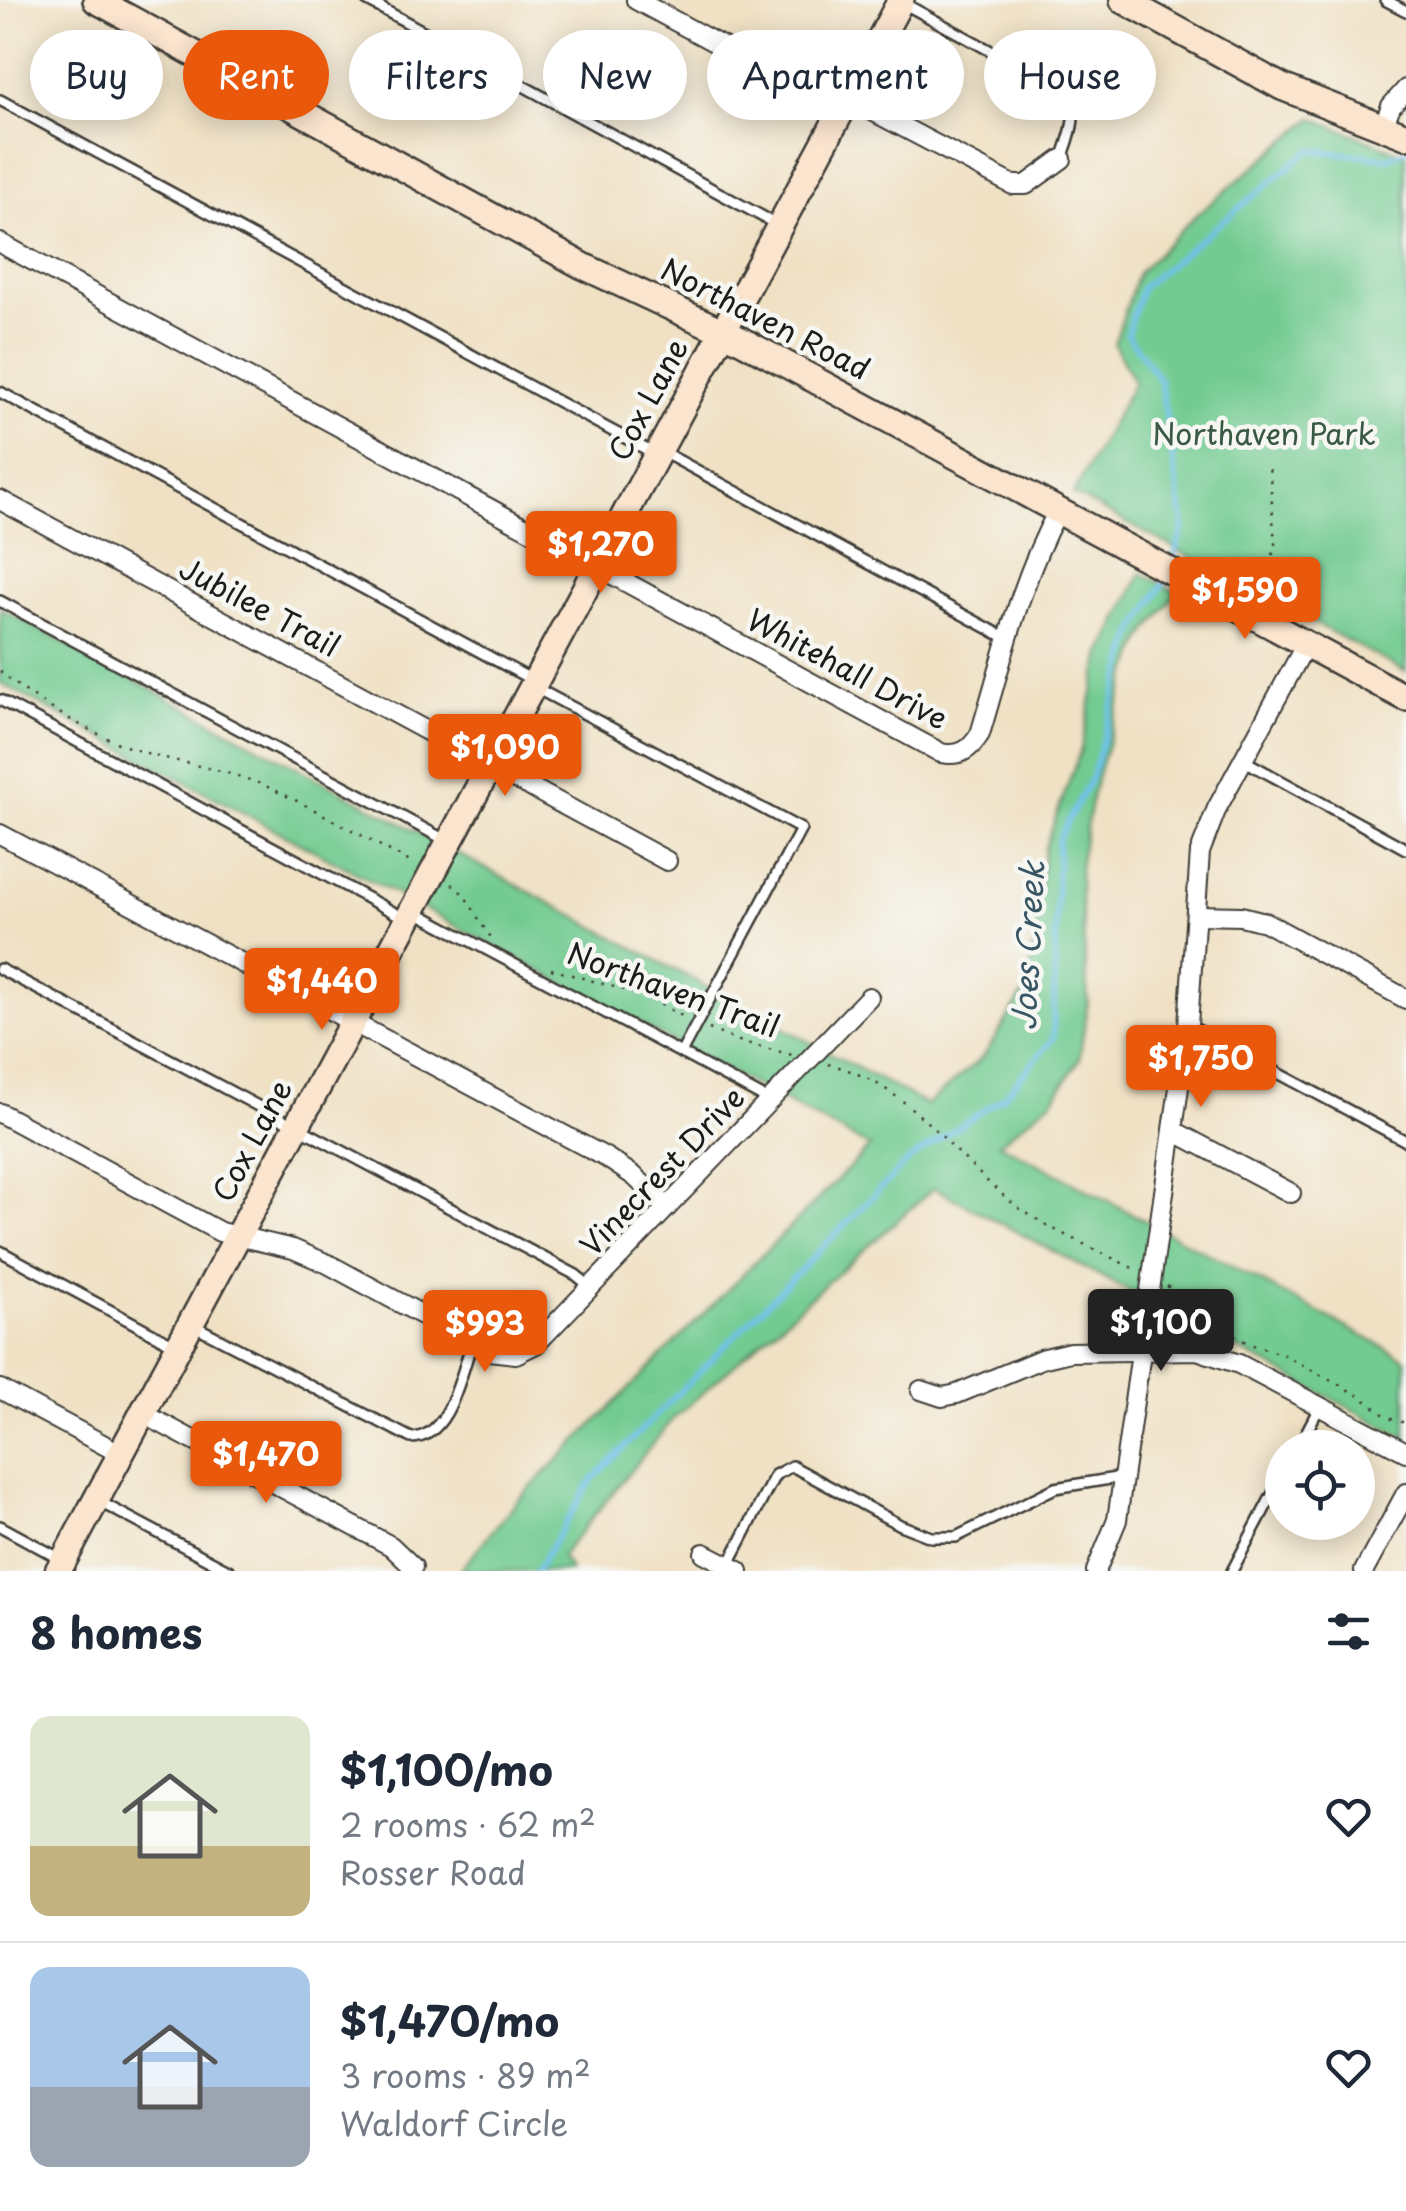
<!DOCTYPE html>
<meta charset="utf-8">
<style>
:root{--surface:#fff;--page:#f2f2f3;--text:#1f2937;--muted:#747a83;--line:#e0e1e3;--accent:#ea580c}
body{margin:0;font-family:"Playpen Sans",sans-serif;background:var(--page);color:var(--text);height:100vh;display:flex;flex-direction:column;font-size:38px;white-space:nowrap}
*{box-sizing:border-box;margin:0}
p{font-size:32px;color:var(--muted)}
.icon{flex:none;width:55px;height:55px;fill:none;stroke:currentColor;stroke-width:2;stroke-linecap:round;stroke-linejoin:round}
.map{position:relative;height:1571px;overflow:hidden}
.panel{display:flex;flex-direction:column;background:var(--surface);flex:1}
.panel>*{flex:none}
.banner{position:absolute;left:30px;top:30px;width:1348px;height:90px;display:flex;gap:20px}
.tools{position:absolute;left:1265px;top:1430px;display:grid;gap:20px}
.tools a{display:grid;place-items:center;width:110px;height:110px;border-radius:50%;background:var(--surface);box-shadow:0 5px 25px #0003;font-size:50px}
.price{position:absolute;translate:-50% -85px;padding:0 22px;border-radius:10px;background:var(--accent);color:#fff;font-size:32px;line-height:65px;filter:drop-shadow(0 2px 5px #0008)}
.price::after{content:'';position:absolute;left:50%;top:60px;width:30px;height:22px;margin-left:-15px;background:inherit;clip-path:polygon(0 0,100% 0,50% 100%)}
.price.active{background:#222;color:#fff}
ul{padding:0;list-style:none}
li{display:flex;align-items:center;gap:30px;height:250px;padding:0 30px}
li+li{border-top:2px solid var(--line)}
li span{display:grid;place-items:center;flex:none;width:280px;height:200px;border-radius:20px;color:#555}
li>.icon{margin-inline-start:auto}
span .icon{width:120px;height:120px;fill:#fffc;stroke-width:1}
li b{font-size:42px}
h2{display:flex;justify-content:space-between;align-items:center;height:120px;padding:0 30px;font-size:42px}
.pill{padding:0 35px;border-radius:45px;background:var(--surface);box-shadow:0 5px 25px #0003;font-size:35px;line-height:90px}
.pill.active{background:var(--accent);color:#fff}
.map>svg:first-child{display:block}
.green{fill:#72cb91;stroke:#477456;stroke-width:2.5}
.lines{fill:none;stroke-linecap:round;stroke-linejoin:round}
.stream{stroke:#70c1eb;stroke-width:5}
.lane-casing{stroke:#3c3a35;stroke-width:14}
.street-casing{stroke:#3c3a35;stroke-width:22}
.secondary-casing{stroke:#3c3a35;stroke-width:30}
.path{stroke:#3c3a35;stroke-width:2.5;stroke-dasharray:2.5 8;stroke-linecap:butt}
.lane{stroke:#fff;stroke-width:9}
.street{stroke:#fff;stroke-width:18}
.secondary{stroke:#fbe5cf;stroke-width:25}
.labels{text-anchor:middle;stroke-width:9;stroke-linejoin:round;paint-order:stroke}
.street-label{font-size:30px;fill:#1c1c1c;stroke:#f6f6f2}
.park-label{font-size:30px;fill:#3a5945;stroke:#f6f6f2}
.water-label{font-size:32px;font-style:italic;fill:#395664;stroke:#f6f6f2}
</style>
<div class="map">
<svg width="1406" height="1571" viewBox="0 0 1406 1571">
<rect width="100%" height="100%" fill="#f6f6f2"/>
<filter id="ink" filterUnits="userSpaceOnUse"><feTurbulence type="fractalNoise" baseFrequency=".01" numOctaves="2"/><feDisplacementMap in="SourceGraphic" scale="20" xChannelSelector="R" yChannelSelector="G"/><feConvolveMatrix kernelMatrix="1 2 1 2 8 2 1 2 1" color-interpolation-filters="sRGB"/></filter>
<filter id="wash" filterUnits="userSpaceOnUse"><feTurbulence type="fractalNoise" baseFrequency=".0048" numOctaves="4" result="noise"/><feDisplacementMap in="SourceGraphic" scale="40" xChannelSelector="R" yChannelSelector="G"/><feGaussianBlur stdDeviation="2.25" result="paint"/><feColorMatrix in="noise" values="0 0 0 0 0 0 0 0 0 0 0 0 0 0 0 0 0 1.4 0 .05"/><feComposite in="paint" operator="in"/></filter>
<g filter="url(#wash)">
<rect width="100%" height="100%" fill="#f0e1c4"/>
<!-- green -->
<g class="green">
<polygon points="1313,118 1406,155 1406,672 1073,494 1134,382 1114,344 1138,273 1194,217"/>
<polygon points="1141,573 1177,592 1143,638 1128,675 1093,791 1079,867 1088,1002 1079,1060 1053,1100 999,1143 1406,1359 1406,1438 934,1188 674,1418 561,1556 571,1571 459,1571 517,1501 870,1147 0,683 0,608 927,1105 984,1056 1028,986 1045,847 1081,749 1101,656"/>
</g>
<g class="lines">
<!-- stream -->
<g class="stream">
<polyline points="1172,562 1184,527 1160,381 1127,334 1142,287 1310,150 1388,158 1406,150"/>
<polyline points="536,1571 592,1480 909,1160 1003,1097 1053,1039 1058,840 1092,776 1134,633 1167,577"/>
</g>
</g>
</g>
<g filter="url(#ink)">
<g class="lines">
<defs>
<g id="lane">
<polyline points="366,0 776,224"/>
<polyline points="1385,0 1406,11"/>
<path d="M903 3 1066 92C1080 115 1070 135 1062 159"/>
<polyline points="0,100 655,454"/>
<polyline points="0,392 534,681"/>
<polyline points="663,452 1008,639"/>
<polyline points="0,601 447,841"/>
<polyline points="536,688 801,829 681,1053 770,1101"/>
<polyline points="0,700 406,919"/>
<polyline points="1243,760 1406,849"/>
<polyline points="416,912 681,1053"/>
<polyline points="0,969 576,1275 591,1287"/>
<polyline points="1188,1025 1406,1141"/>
<polyline points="0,1251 178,1347"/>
<path d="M193 1325 411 1438C450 1438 461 1373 472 1343"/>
<polyline points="1298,1448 1320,1406"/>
<polyline points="98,1501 230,1571"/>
<polyline points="0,1526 59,1558"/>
<polyline points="729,1564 775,1475 792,1466 900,1525 931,1537 956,1537 1055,1488 1122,1477"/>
<polyline points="1232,1571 1282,1476"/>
</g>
<g id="street">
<polyline points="636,0 823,101 859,104 1013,185 1026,185 1062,159"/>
<polyline points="1383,127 1391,106 1406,89"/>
<path d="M0 243 941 753C960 757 970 750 980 734 1003 658 1020 581 1058 511"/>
<polyline points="0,500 667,861"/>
<polyline points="0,834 607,1158 634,1176 667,1207"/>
<polyline points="1197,915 1241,916 1265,922 1406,999"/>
<polyline points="0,1113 220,1232 293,1249 328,1264 489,1351 516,1354 536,1344 869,997"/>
<polyline points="1174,1131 1291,1193"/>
<polyline points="0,1389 121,1454"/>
<polyline points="921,1390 942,1397 957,1394 1041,1359 1070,1352 1197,1350 1239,1364 1406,1452"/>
<polyline points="142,1413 391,1546 413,1567"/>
<polyline points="704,1553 739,1571"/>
<polyline points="1096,1571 1117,1520 1188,1025 1200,852 1217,808 1306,644"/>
<polyline points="1364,1571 1406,1493"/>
</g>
<g id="secondary">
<polyline points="96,0 583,266 739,339 1406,698"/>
<polyline points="1123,0 1282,87 1406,136"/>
<polyline points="58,1571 901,0"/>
</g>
</defs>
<!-- lane casing -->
<use href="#lane" class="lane-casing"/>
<!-- street casing -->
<use href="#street" class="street-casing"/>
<!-- secondary casing -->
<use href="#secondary" class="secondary-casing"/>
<!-- path -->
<g class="path">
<polyline points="1263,596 1275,544 1269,464"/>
<path d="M0 671C35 703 108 744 154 755 194 766 233 771 272 789 320 811 367 839 414 864"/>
<path d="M452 884C470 896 477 921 491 937"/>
<polyline points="551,969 642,995 688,1019"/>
<polyline points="709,1029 735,1040 792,1055"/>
<path d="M828 1064C908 1083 949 1152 1010 1201 1043 1228 1099 1250 1138 1271"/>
<polyline points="1167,1286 1179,1294 1205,1320 1250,1344 1284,1355 1363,1398 1388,1418 1406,1423"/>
</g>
<!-- lane -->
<use href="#lane" class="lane"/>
<!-- street -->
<use href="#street" class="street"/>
<!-- secondary -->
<use href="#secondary" class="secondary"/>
</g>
</g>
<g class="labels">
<!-- street labels -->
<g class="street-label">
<text transform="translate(765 320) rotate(27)" y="10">Northaven Road</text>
<text transform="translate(649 400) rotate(-62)" y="10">Cox Lane</text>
<text transform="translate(259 608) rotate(28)" y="10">Jubilee Trail</text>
<text transform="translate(847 670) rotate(28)" y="10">Whitehall Drive</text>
<text transform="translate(673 991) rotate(20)" y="10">Northaven Trail</text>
<text transform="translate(253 1141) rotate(-62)" y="10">Cox Lane</text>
<text transform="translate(663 1172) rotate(-46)" y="10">Vinecrest Drive</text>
</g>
<!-- park labels -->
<g class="park-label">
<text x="1264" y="445">Northaven Park</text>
</g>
<!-- water labels -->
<g class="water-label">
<text transform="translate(1029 946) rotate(-87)" y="11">Joes Creek</text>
</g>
</g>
</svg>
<div class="tools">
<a><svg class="icon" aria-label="locate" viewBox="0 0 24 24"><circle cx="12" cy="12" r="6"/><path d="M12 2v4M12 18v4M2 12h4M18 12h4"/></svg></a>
</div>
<b class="price" style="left:601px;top:596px">$1,270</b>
<b class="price" style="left:1245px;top:642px">$1,590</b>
<b class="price" style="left:505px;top:799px">$1,090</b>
<b class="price" style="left:322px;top:1033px">$1,440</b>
<b class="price" style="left:1201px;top:1110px">$1,750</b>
<b class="price active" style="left:1161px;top:1374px">$1,100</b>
<b class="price" style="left:485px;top:1375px">$993</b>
<b class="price" style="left:266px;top:1506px">$1,470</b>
<div class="banner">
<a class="pill">Buy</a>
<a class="pill active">Rent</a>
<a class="pill">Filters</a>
<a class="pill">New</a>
<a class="pill">Apartment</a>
<a class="pill">House</a>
</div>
</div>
<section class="panel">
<h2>8 homes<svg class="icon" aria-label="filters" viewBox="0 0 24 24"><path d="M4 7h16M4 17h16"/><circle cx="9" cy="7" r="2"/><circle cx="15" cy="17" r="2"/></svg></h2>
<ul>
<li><span style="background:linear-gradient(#dfe7d0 65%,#c2b280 0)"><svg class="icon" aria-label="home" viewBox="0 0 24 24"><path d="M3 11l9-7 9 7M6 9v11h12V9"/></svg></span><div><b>$1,100/mo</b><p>2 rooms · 62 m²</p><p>Rosser Road</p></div><svg class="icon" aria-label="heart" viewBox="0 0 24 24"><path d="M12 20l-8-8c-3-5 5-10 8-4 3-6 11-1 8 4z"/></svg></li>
<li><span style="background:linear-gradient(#a9c7e8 60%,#9aa5b1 0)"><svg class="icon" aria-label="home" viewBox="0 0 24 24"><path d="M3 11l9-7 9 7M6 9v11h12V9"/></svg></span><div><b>$1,470/mo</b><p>3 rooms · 89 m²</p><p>Waldorf Circle</p></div><svg class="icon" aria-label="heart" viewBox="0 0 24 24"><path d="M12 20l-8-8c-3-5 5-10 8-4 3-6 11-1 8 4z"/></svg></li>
</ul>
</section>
